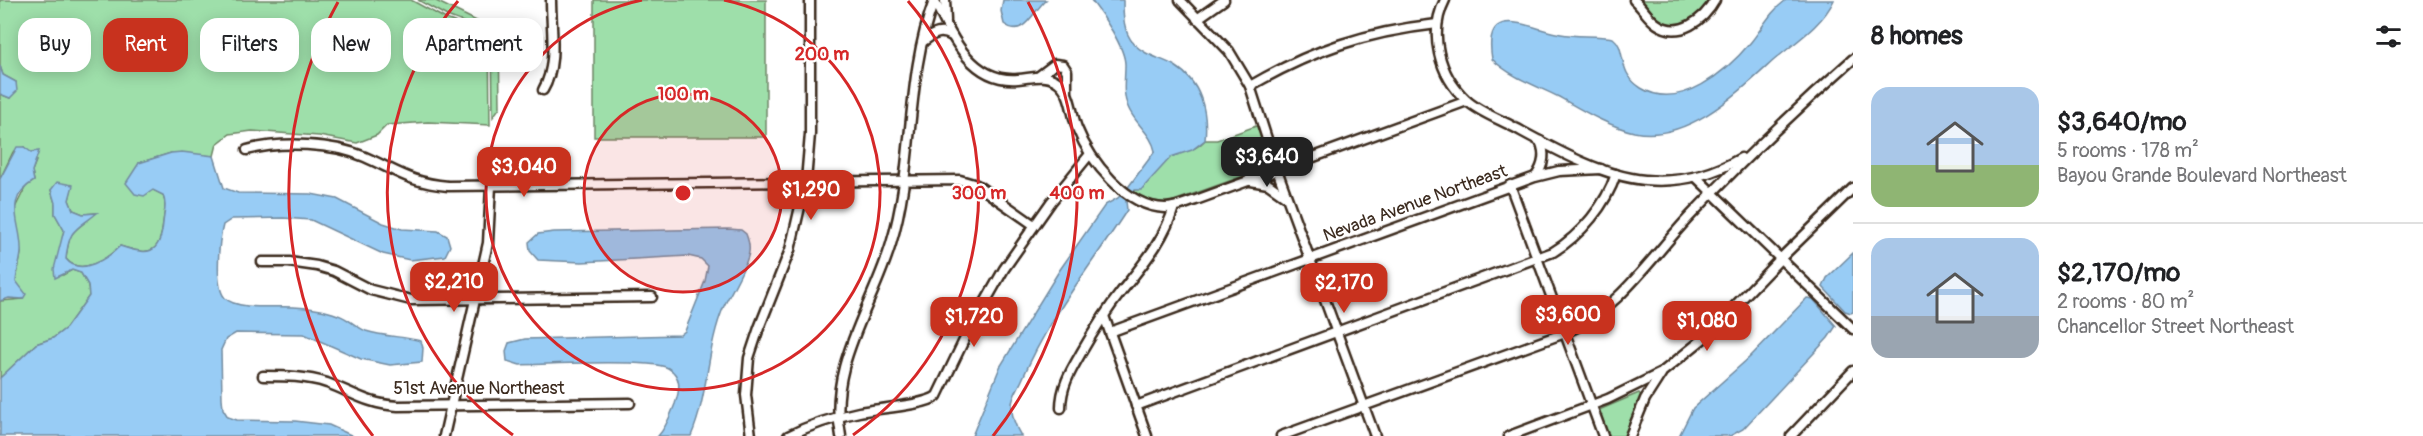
<!DOCTYPE html>
<meta charset="utf-8">
<style>
:root{--surface:#fff;--page:#f2f2f2;--text:#202124;--muted:#757577;--line:#e0e0e0;--accent:#c8321e}
body{margin:0;font-family:Pangolin,sans-serif;background:var(--page);color:var(--text);height:100vh;display:flex;flex-direction:column;font-size:22px;white-space:nowrap}
*{box-sizing:border-box;margin:0}
p{font-size:20px;color:var(--muted)}
.icon{flex:none;width:33px;height:33px;fill:none;stroke:currentColor;stroke-width:2;stroke-linecap:round;stroke-linejoin:round}
.map{position:relative;flex:1;overflow:hidden}
.drawer{display:flex;flex-direction:column;background:var(--surface);width:570px}
.drawer>*{flex:none}
.hud{position:absolute;left:18px;top:18px;width:570px;height:54px;display:flex;gap:12px}
.price{position:absolute;translate:-50% -51px;padding:0 14px;border-radius:12px;background:var(--accent);color:#fff;font-size:20px;line-height:39px;filter:drop-shadow(0 2px 3px #0008)}
.price::after{content:'';position:absolute;left:50%;top:36px;width:18px;height:14px;margin-left:-9px;background:inherit;clip-path:polygon(0 0,100% 0,50% 100%)}
.price.on{background:#222;color:#fff}
ul{padding:0;list-style:none}
li{display:flex;align-items:center;gap:18px;height:150px;padding:0 18px}
li+li{border-top:2px solid var(--line)}
li span{display:grid;place-items:center;flex:none;width:168px;height:120px;border-radius:18px;color:#555}
li>.icon{margin-inline-start:auto}
span .icon{width:72px;height:72px;fill:#fffc;stroke-width:1}
li b{font-size:26px}
h2{display:flex;justify-content:space-between;align-items:center;height:72px;padding:0 18px;font-size:26px}
.pill{padding:0 21px;border-radius:18px;background:var(--surface);box-shadow:0 3px 15px #0003;font-size:21px;line-height:54px}
.pill.on{background:var(--accent);color:#fff}
main{display:flex;flex:1;min-height:0}
.map>svg:first-child{display:block}
.green{fill:#9edfaa;stroke:#6c8464;stroke-width:1.5}
.water{fill:#98ccf5;stroke:#738b9f;stroke-width:1.5}
.lines{fill:none;stroke-linecap:round;stroke-linejoin:round}
.minor-casing{stroke:#3b2a1e;stroke-width:13}
.minor{stroke:#fff;stroke-width:8}
.ring{fill:none;stroke:#d62828;stroke-width:3}
.labels{text-anchor:middle;stroke-width:4.5;stroke-linejoin:round;paint-order:stroke}
.street-label{font-size:18px;fill:#3b2a1e;stroke:#fff}
.centre{fill:#d62828;stroke:#fff;stroke-width:3}
.ring-label{font-size:18px;text-anchor:middle;font-weight:bold;fill:#d62828;stroke:#fff;stroke-width:4.5;stroke-linejoin:round;paint-order:stroke}
</style>
<main>
<div class="map">
<svg width="1853" height="436" viewBox="0 0 1853 436">
<rect width="100%" height="100%" fill="#fff"/>
<filter id="ink" filterUnits="userSpaceOnUse"><feTurbulence type="fractalNoise" baseFrequency=".0167" numOctaves="2"/><feDisplacementMap in="SourceGraphic" scale="12" xChannelSelector="R" yChannelSelector="G"/><feConvolveMatrix kernelMatrix="1 2 1 2 8 2 1 2 1" color-interpolation-filters="sRGB"/></filter>
<g filter="url(#ink)">
<!-- green -->
<g class="green">
<path d="M0 0H411L446 19 489 35 490 125 428 122 387 125 377 135 357 143 319 136 252 131 230 134 217 144 214 156 171 153 139 163 153 190 163 195C167 206 164 212 163 223 160 256 148 255 120 246 108 258 81 277 66 259 69 227 74 233 96 213L83 214 73 210 69 200 72 185 51 190 55 203V214L64 230 62 240 63 275 72 270 81 273 88 285 89 296 66 328 53 338 36 344 0 378V301L23 299 16 281 21 253 14 210 26 186 34 181 32 171 36 161 24 147 13 152 0 179V94L10 98 16 82 3 75 0 66Z"/>
<polygon points="418,0 434,0 499,32 500,107 493,117 492,35 490,32 447,16"/>
<rect x="594" y="0" width="172" height="137"/>
<path d="M1640 0H1712C1701 17 1680 33 1660 21 1652 17 1647 6 1640 0Z"/>
<path d="M1259 125C1266 143 1263 158 1252 173L1168 203 1147 200 1134 192C1144 180 1158 164 1171 156 1183 149 1194 153 1205 140H1217Z"/>
<polygon points="1639,393 1642,397 1627,436 1609,436 1599,410"/>
</g>
<!-- water -->
<g class="water">
<path d="M1003 0H1046C1032 12 1024 39 1004 24L1001 11Z"/>
<path d="M1091 0H1123C1123 15 1123 32 1134 44 1145 56 1162 58 1175 66 1201 82 1208 112 1205 140L1192 150 1171 157 1141 190H1135L1126 201 1127 210C1091 266 1048 318 1022 380 1019 387 1012 397 1012 405 1011 415 1016 428 1021 436H972L1000 367 1059 271 1105 205 1118 198 1129 186 1155 151C1152 134 1134 123 1128 107 1122 93 1125 81 1125 66 1126 48 1102 14 1091 0Z"/>
<path d="M1786 0H1834C1822 26 1794 43 1773 61 1738 93 1687 143 1634 132 1608 126 1582 110 1559 97 1537 86 1510 77 1492 59 1482 0 1530 29 1561 34 1578 37 1596 35 1613 38 1627 48 1616 72 1641 88 1680 112 1727 71 1751 42 1763 27 1770 12 1786 0Z"/>
<polygon points="0,66 3,75 16,82 17,91 10,98 0,94"/>
<path d="M17 147H24L31 152 39 151 32 171 34 181C1 201 23 224 21 253 20 262 17 272 16 281L26 294 23 299 9 298 0 301V179Z"/>
<path d="M182 152 214 156 224 188 238 193 311 194 337 199 383 223 402 229 438 231 447 236 450 246 445 256 410 260 383 254 311 220 283 218 232 219 223 225C219 240 214 286 225 298 236 310 276 306 293 307 308 308 324 309 338 315 348 318 356 327 366 331 384 337 403 336 421 341L423 348 422 362 390 365 361 359 304 334 236 333 226 339 221 350 222 398 223 409 228 417 237 420 295 421 329 425 353 436H0V378L36 344 53 338 66 328 89 296 88 285 81 273 72 270 55 278 54 269 64 230 55 214V203L51 190 57 182 73 185 69 200 73 210 83 214 97 213C75 231 69 228 66 259 80 277 108 258 120 246 148 255 160 256 163 223 164 212 167 206 163 195L153 190 144 196 135 194 126 183 139 163 171 153Z"/>
<path d="M729 229 741 230 746 234C748 239 750 246 749 252 748 264 730 293 724 306 706 348 709 394 691 436H658C666 428 671 414 675 404 680 390 682 376 668 368 653 359 544 364 520 365L507 361 506 351 509 343 525 339 680 335 685 331 705 281 708 266 701 259 688 256 582 262 538 260 530 251 529 242 538 234 554 232Z"/>
<polygon points="1853,253 1853,312 1851,313 1845,311 1823,287 1827,278"/>
<polygon points="1807,298 1813,299 1836,326 1828,338 1743,429 1730,436 1679,436 1693,408 1750,357"/>
</g>
<g class="lines">
<defs>
<g id="minor">
<path d="M934 0C951 35 971 83 1018 79 1032 78 1045 73 1058 82 1072 93 1071 113 1077 128 1090 161 1126 207 1165 208 1176 208 1186 203 1196 200L1467 101"/>
<polyline points="945,0 946,21"/>
<polyline points="1180,0 1229,51 1250,86 1277,170 1375,436"/>
<path d="M1445 0C1428 33 1439 75 1466 100 1478 111 1496 118 1510 125 1549 146 1600 176 1645 180 1679 183 1712 175 1741 158"/>
<path d="M1634 0C1642 7 1648 18 1657 24 1679 39 1704 20 1715 0"/>
<polyline points="1197,19 1224,0"/>
<path d="M924 41C934 33 941 30 952 36"/>
<polyline points="1039,76 1055,64 1063,65 1067,71 1067,92"/>
<path d="M1250 86C1312 50 1366 32 1437 24"/>
<path d="M543 90C558 65 551 29 551 0"/>
<path d="M247 150C281 141 333 143 365 157 397 171 411 183 448 186L960 180 977 185 1034 225"/>
<path d="M1536 176C1544 165 1546 154 1540 141"/>
<polyline points="1696,177 1853,329"/>
<polyline points="1250,178 1263,163 1268,146"/>
<polyline points="1251,181 1268,184 1285,196"/>
<polyline points="1510,185 1603,436"/>
<polyline points="262,262 289,262 317,266 334,271 371,290 411,300 652,297"/>
<polyline points="1104,316 1147,436"/>
<polyline points="1110,332 1535,177 1559,171 1601,169"/>
<path d="M263 376C285 376 306 376 327 383 354 393 367 404 398 406L630 403"/>
<path d="M1136 406 1553 252C1581 235 1606 205 1616 174"/>
<path d="M1061 408C1061 387 1070 372 1081 353 1093 332 1106 311 1121 292 1142 265 1164 241 1174 207"/>
<polyline points="444,436 488,243 491,186"/>
<polyline points="751,436 746,395 749,358 759,328 790,250 806,181 810,134 810,0"/>
<path d="M788 436C810 425 835 417 859 412 878 408 924 406 937 396L967 334 1004 269 1051 202 1090 154"/>
<path d="M841 436C827 366 872 308 891 244 915 165 905 78 934 1"/>
<path d="M1281 436 1565 333C1619 310 1652 256 1691 215 1743 160 1796 109 1853 59"/>
<polyline points="1509,436 1608,399 1661,373 1703,339 1781,258 1853,188"/>
<polyline points="1630,436 1645,399 1661,374"/>
<polyline points="1791,436 1853,371"/>
</g>
</defs>
<!-- minor casing -->
<use href="#minor" class="minor-casing"/>
<!-- minor -->
<use href="#minor" class="minor"/>
</g>
</g>
<!-- distance rings -->
<circle cx="683" cy="193" r="99" fill="#d62828" fill-opacity=".12"/>
<g class="ring">
<circle cx="683" cy="193" r="99"/>
<path d="M724 0A197 197 0 1 1 642 0"/>
<path d="M513 435A296 296 0 0 1 458 1M908 1A296 296 0 0 1 853 435"/>
<path d="M373 436A394 394 0 0 1 338 2M1028 2A394 394 0 0 1 993 436"/>
</g>
<g class="labels">
<!-- street labels -->
<g class="street-label">
<text transform="translate(1415 203) rotate(-20)" y="6">Nevada Avenue Northeast</text>
<text x="479" y="394">51st Avenue Northeast</text>
</g>
</g>
<circle cx="683" cy="193" r="9" class="centre"/>
<g class="ring-label">
<text x="822" y="60">200 m</text>
<text x="683" y="100">100 m</text>
<text x="979" y="199">300 m</text>
<text x="1077" y="199">400 m</text>
</g>
</svg>
<b class="price on" style="left:1267px;top:188px">$3,640</b>
<b class="price" style="left:524px;top:198px">$3,040</b>
<b class="price" style="left:811px;top:221px">$1,290</b>
<b class="price" style="left:454px;top:313px">$2,210</b>
<b class="price" style="left:1344px;top:314px">$2,170</b>
<b class="price" style="left:1568px;top:346px">$3,600</b>
<b class="price" style="left:974px;top:348px">$1,720</b>
<b class="price" style="left:1707px;top:352px">$1,080</b>
<div class="hud">
<a class="pill">Buy</a>
<a class="pill on">Rent</a>
<a class="pill">Filters</a>
<a class="pill">New</a>
<a class="pill">Apartment</a>
</div>
</div>
<section class="drawer">
<h2>8 homes<svg class="icon" aria-label="filters" viewBox="0 0 24 24"><path d="M4 7h16M4 17h16"/><circle cx="9" cy="7" r="2"/><circle cx="15" cy="17" r="2"/></svg></h2>
<ul>
<li><span style="background:linear-gradient(#a9c7e8 65%,#8fb573 0)"><svg class="icon" aria-label="home" viewBox="0 0 24 24"><path d="M3 11l9-7 9 7M6 9v11h12V9"/></svg></span><div><b>$3,640/mo</b><p>5 rooms · 178 m²</p><p>Bayou Grande Boulevard Northeast</p></div></li>
<li><span style="background:linear-gradient(#a9c7e8 65%,#9aa5b1 0)"><svg class="icon" aria-label="home" viewBox="0 0 24 24"><path d="M3 11l9-7 9 7M6 9v11h12V9"/></svg></span><div><b>$2,170/mo</b><p>2 rooms · 80 m²</p><p>Chancellor Street Northeast</p></div></li>
</ul>
</section>
</main>
